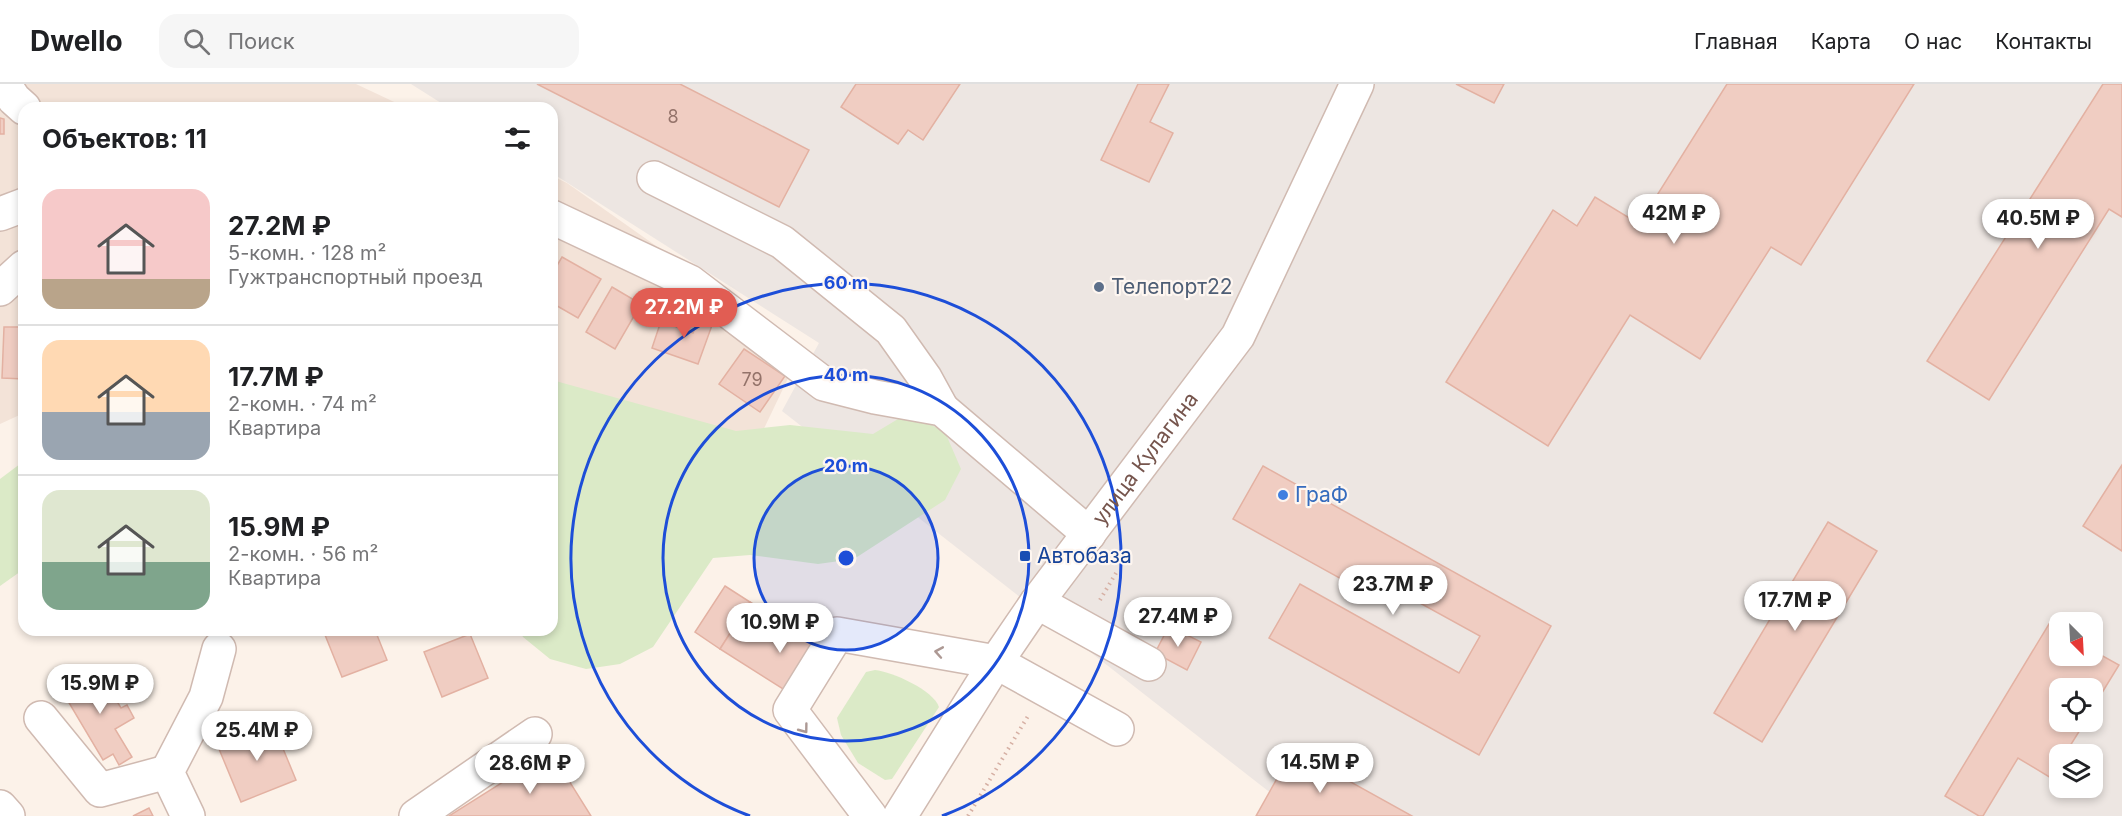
<!DOCTYPE html>
<html lang="ru">
<meta charset="utf-8">
<style>
:root{--surface:#fff;--page:#f6f6f6;--text:#202124;--muted:#757577;--line:#e0e0e0;--accent:#e15d53}
body{margin:0;font-family:Inter,sans-serif;background:var(--page);color:var(--text);height:100vh;display:flex;flex-direction:column;font-size:22px;white-space:nowrap}
*{box-sizing:border-box;margin:0}
p{font-size:20px;color:var(--muted)}
.icon{flex:none;width:33px;height:33px;fill:none;stroke:currentColor;stroke-width:2;stroke-linecap:round;stroke-linejoin:round}
.map{position:relative;flex:1;overflow:hidden}
.sheet{position:absolute;left:18px;top:18px;width:540px;height:534px;display:flex;flex-direction:column;background:var(--surface);border-radius:18px;box-shadow:0 3px 9px #0003}
.sheet>*{flex:none}
.needle{width:39px;rotate:156deg}
.fabs{position:absolute;left:2049px;top:528px;display:grid;gap:12px}
.fabs a{display:grid;place-items:center;width:54px;height:54px;border-radius:12px;background:var(--surface);box-shadow:0 3px 9px #0003;font-size:30px}
.price{position:absolute;translate:-50% -51px;padding:0 14px;border-radius:21px;background:#fff;color:#222;font-size:20px;line-height:39px;filter:drop-shadow(0 2px 3px #0008)}
.price::after{content:'';position:absolute;left:50%;top:36px;width:18px;height:14px;margin-left:-9px;background:inherit;clip-path:polygon(0 0,100% 0,50% 100%)}
.price.selected{background:var(--accent);color:#fff}
ul{padding:0;list-style:none}
li{display:flex;align-items:center;gap:18px;height:150px;padding:0 24px}
li+li{border-top:2px solid var(--line)}
li span{display:grid;place-items:center;flex:none;width:168px;height:120px;border-radius:18px;color:#555}
li>.icon{margin-inline-start:auto}
span .icon{width:72px;height:72px;fill:#fffc;stroke-width:1}
li b{font-size:26px}
h2{display:flex;justify-content:space-between;align-items:center;height:72px;padding:0 24px;font-size:26px}
header{display:flex;align-items:center;gap:36px;box-sizing:border-box;height:84px;padding:0 30px;background:var(--surface);border-bottom:2px solid var(--line)}
header strong{font-size:28px}
nav{display:flex;gap:33px;margin-inline-start:auto;font-size:21px}
.search{width:420px;height:54px;background:var(--page);display:flex;align-items:center;gap:15px;box-sizing:border-box;padding:0 21px;border-radius:18px;color:var(--muted);font-size:22px}
.map>svg:first-child{display:block}
.residential{fill:#f3e3d8}
.industrial{fill:#ede6e2;fill-rule:evenodd}
.green{fill:#dbeac7}
.building{fill:#f0cdc2;stroke:#e3b1a2;stroke-width:1.5}
.lines{fill:none;stroke-linecap:round;stroke-linejoin:round}
.minor-casing{stroke:#d0bab1;stroke-width:36}
.path{stroke:#d6b0a4;stroke-width:4;stroke-dasharray:1.5 4.5;stroke-linecap:butt}
.minor{stroke:#fff;stroke-width:33}
.oneway{stroke:#ad9994}
.ring{fill:none;stroke:#1d4ed8;stroke-width:3}
.service-dot{fill:#5c6f8a;stroke:#fef6f0;stroke-width:2}
.shop-dot{fill:#3f7fe0;stroke:#fef6f0;stroke-width:2}
.transit-dot{fill:#1a4fb4;stroke:#fef6f0;stroke-width:2}
.labels{text-anchor:middle;stroke-width:4.5;stroke-linejoin:round;paint-order:stroke}
.number-label{font-size:18px;fill:#94736a}
.service-label{font-size:21px;fill:#4e5e75;stroke:#fef6f0;text-anchor:start}
.street-label{font-size:21px;fill:#76554d;stroke:#fef6f0}
.shop-label{font-size:21px;fill:#366cbe;stroke:#fef6f0;text-anchor:start}
.transit-label{font-size:21px;fill:#164399;stroke:#fef6f0;text-anchor:start}
.centre{fill:#1d4ed8;stroke:#fef6f0;stroke-width:3}
.ring-label{font-size:18px;text-anchor:middle;font-weight:bold;fill:#1d4ed8;stroke:#fef6f0;stroke-width:4.5;stroke-linejoin:round;paint-order:stroke}
</style>
<header>
<strong>Dwello</strong>
<div class="search"><svg class="icon" aria-label="search" viewBox="0 0 24 24"><circle cx="10" cy="10" r="6"/><path d="M15 15l6 6"/></svg>Поиск</div>
<nav><a>Главная</a><a>Карта</a><a>О нас</a><a>Контакты</a></nav>
</header>
<div class="map">
<svg width="2122" height="732" viewBox="0 0 2122 732">
<rect width="100%" height="100%" fill="#fcf2e9"/>
<!-- residential -->
<g class="residential">
<polygon points="0,0 356,0 407,24 24,24 24,329 0,340"/>
<polygon points="552,92 567,99 802,265 758,357 552,311"/>
</g>
<!-- industrial -->
<path class="industrial" d="M411 0H2122V732H1300L782 327 819 259 552 89V24H449ZM2060 538H2092V572H2060ZM2060 604H2092V638H2060ZM2060 670H2092V704H2060Z"/>
<!-- green -->
<g class="green">
<polygon points="552,296 736,347 790,341 873,350 908,329 945,348 961,385 945,416 854,475 818,480 750,471 713,474 653,563 620,580 586,585 550,575 523,553 519,546 552,546"/>
<polygon points="24,377 24,485 0,502 0,395"/>
<path d="M875 586C893 588 933 606 939 623L892 695 885 696 858 679 841 651 837 634 866 588Z"/>
</g>
<!-- building -->
<g class="building">
<polygon points="537,0 680,0 809,66 779,123"/>
<polygon points="856,0 960,0 923,56 908,46 898,60 841,23"/>
<polygon points="1138,0 1169,0 1150,38 1173,49 1149,98 1101,76"/>
<polygon points="1456,0 1504,0 1494,19"/>
<polygon points="1727,0 1914,0 1801,181 1771,163 1700,275 1630,231 1548,362 1446,298 1553,126 1577,142 1595,113 1639,140"/>
<polygon points="2103,0 2122,0 2122,133 2109,125 1989,316 1927,277"/>
<polygon points="0,34 4,35 4,50 0,50"/>
<polygon points="562,173 601,195 578,234 552,219 552,190"/>
<polygon points="612,203 641,220 615,265 586,248"/>
<polygon points="701,228 715,233 698,280 652,264 661,237 693,249"/>
<polygon points="4,243 24,243 24,295 2,294"/>
<polygon points="744,265 785,292 760,328 719,300"/>
<polygon points="2122,381 2122,467 2083,442"/>
<polygon points="1263,382 1551,542 1479,671 1269,554 1300,500 1459,589 1480,552 1380,497 1372,512 1233,435"/>
<polygon points="1828,438 1877,467 1762,658 1714,629"/>
<polygon points="725,502 750,518 720,565 695,548"/>
<polygon points="750,518 840,575 810,622 720,565"/>
<polygon points="2049,540 2060,546 2060,572 2092,572 2092,566 2119,581 2092,625 2092,604 2060,604 2060,638 2085,638 2065,670 2060,670 2060,679 2051,694 2018,674 1983,732 1979,732 1945,712"/>
<polygon points="1169,542 1201,558 1187,586 1155,569"/>
<polygon points="323,546 375,546 387,576 342,593"/>
<polygon points="470,550 488,594 442,613 424,568"/>
<polygon points="98,586 121,624 127,621 134,634 115,645 132,673 119,681 113,670 103,676 62,607"/>
<polygon points="272,638 296,696 241,718 219,665 230,661 228,656"/>
<polygon points="1293,666 1412,732 1256,732"/>
<polygon points="551,668 591,732 449,732"/>
<polygon points="149,724 153,732 133,732"/>
</g>
<g class="lines">
<defs>
<g id="minor">
<polyline points="4,0 14,15 24,24"/>
<polyline points="654,94 782,158 891,246 925,294 942,325"/>
<polyline points="0,130 24,121"/>
<polyline points="552,133 690,198 824,300 875,313 942,325 1089,450"/>
<polyline points="0,205 24,183"/>
<polyline points="1037,518 1149,580"/>
<polyline points="41,634 100,706 167,688"/>
<polyline points="0,723 8,732"/>
<polyline points="188,732 167,688 206,613 219,565"/>
<polyline points="416,732 535,650"/>
<polyline points="870,732 790,626 837,550 996,578 1117,645"/>
<path id="s1" d="M900 732 996 578 1037 518 1238 252 1357 0"/>
</g>
</defs>
<!-- minor casing -->
<use href="#minor" class="minor-casing"/>
<!-- path -->
<g class="path">
<polyline points="1100,516 1116,489"/>
<polyline points="968,732 1028,632"/>
</g>
<!-- minor -->
<use href="#minor" class="minor"/>
</g>
<!-- one-way arrows -->
<defs><path id="oneway-chevron" d="M-2-3.5L2.5 0L-2 3.5" fill="none" stroke-width="1.6" stroke-linecap="round" stroke-linejoin="round" transform="scale(1.5)"/></defs>
<g class="oneway">
<use href="#oneway-chevron" transform="translate(939 568) rotate(-170)"/>
<use href="#oneway-chevron" transform="translate(804 645) rotate(53)"/>
</g>
<!-- distance rings -->
<circle cx="846" cy="474" r="92" fill="#1d4ed8" fill-opacity=".12"/>
<g class="ring">
<circle cx="846" cy="474" r="92"/>
<circle cx="846" cy="474" r="183"/>
<path d="M750 732A275 275 0 1 1 942 732"/>
</g>
<!-- markers -->
<circle class="service-dot" cx="1099" cy="203" r="6"/>
<circle class="shop-dot" cx="1283" cy="411" r="6"/>
<rect class="transit-dot" x="1019" y="466" width="12" height="12" rx="3"/>
<g class="labels">
<!-- number labels -->
<g class="number-label">
<text x="673" y="39">8</text>
<text x="752" y="302">79</text>
</g>
<!-- service labels -->
<g class="service-label">
<text x="1111" y="210">Телепорт22</text>
</g>
<!-- street labels -->
<g class="street-label">
<text dy="7" stroke="none"><textPath href="#s1" startOffset="434">улица Кулагина</textPath></text>
</g>
<!-- shop labels -->
<g class="shop-label">
<text x="1295" y="418">ГраФ</text>
</g>
<!-- transit labels -->
<g class="transit-label">
<text x="1037" y="479">Автобаза</text>
</g>
</g>
<circle cx="846" cy="474" r="9" class="centre"/>
<g class="ring-label">
<text x="846" y="205">60 m</text>
<text x="846" y="297">40 m</text>
<text x="846" y="388">20 m</text>
</g>
</svg>
<div class="fabs">
<a><svg class="needle" viewBox="-14 -14 28 28"><path d="M0-13l5 13h-10z" fill="#e53935"/><path d="M0 13l5-13h-10z" fill="#757577"/></svg></a>
<a><svg class="icon" aria-label="locate" viewBox="0 0 24 24"><circle cx="12" cy="12" r="6"/><path d="M12 2v4M12 18v4M2 12h4M18 12h4"/></svg></a>
<a><svg class="icon" aria-label="layers" viewBox="0 0 24 24"><path d="M12 4l9 5-9 5-9-5zM3 14l9 5 9-5"/></svg></a>
</div>
<b class="price" style="left:1674px;top:161px">42M ₽</b>
<b class="price" style="left:2038px;top:166px">40.5M ₽</b>
<b class="price selected" style="left:684px;top:255px">27.2M ₽</b>
<b class="price" style="left:1393px;top:532px">23.7M ₽</b>
<b class="price" style="left:1795px;top:548px">17.7M ₽</b>
<b class="price" style="left:1178px;top:564px">27.4M ₽</b>
<b class="price" style="left:780px;top:570px">10.9M ₽</b>
<b class="price" style="left:100px;top:631px">15.9M ₽</b>
<b class="price" style="left:257px;top:678px">25.4M ₽</b>
<b class="price" style="left:1320px;top:710px">14.5M ₽</b>
<b class="price" style="left:530px;top:711px">28.6M ₽</b>
<section class="sheet">
<h2>Объектов: 11<svg class="icon" aria-label="filters" viewBox="0 0 24 24"><path d="M4 7h16M4 17h16"/><circle cx="9" cy="7" r="2"/><circle cx="15" cy="17" r="2"/></svg></h2>
<ul>
<li><span style="background:linear-gradient(#f6c9c9 75%,#b9a48a 0)"><svg class="icon" aria-label="home" viewBox="0 0 24 24"><path d="M3 11l9-7 9 7M6 9v11h12V9"/></svg></span><div><b>27.2M ₽</b><p>5-комн. · 128 m²</p><p>Гужтранспортный проезд</p></div></li>
<li><span style="background:linear-gradient(#ffd9b3 60%,#9aa5b1 0)"><svg class="icon" aria-label="home" viewBox="0 0 24 24"><path d="M3 11l9-7 9 7M6 9v11h12V9"/></svg></span><div><b>17.7M ₽</b><p>2-комн. · 74 m²</p><p>Квартира</p></div></li>
<li><span style="background:linear-gradient(#dfe7d0 60%,#7fa58c 0)"><svg class="icon" aria-label="home" viewBox="0 0 24 24"><path d="M3 11l9-7 9 7M6 9v11h12V9"/></svg></span><div><b>15.9M ₽</b><p>2-комн. · 56 m²</p><p>Квартира</p></div></li>
</ul>
</section>
</div>
